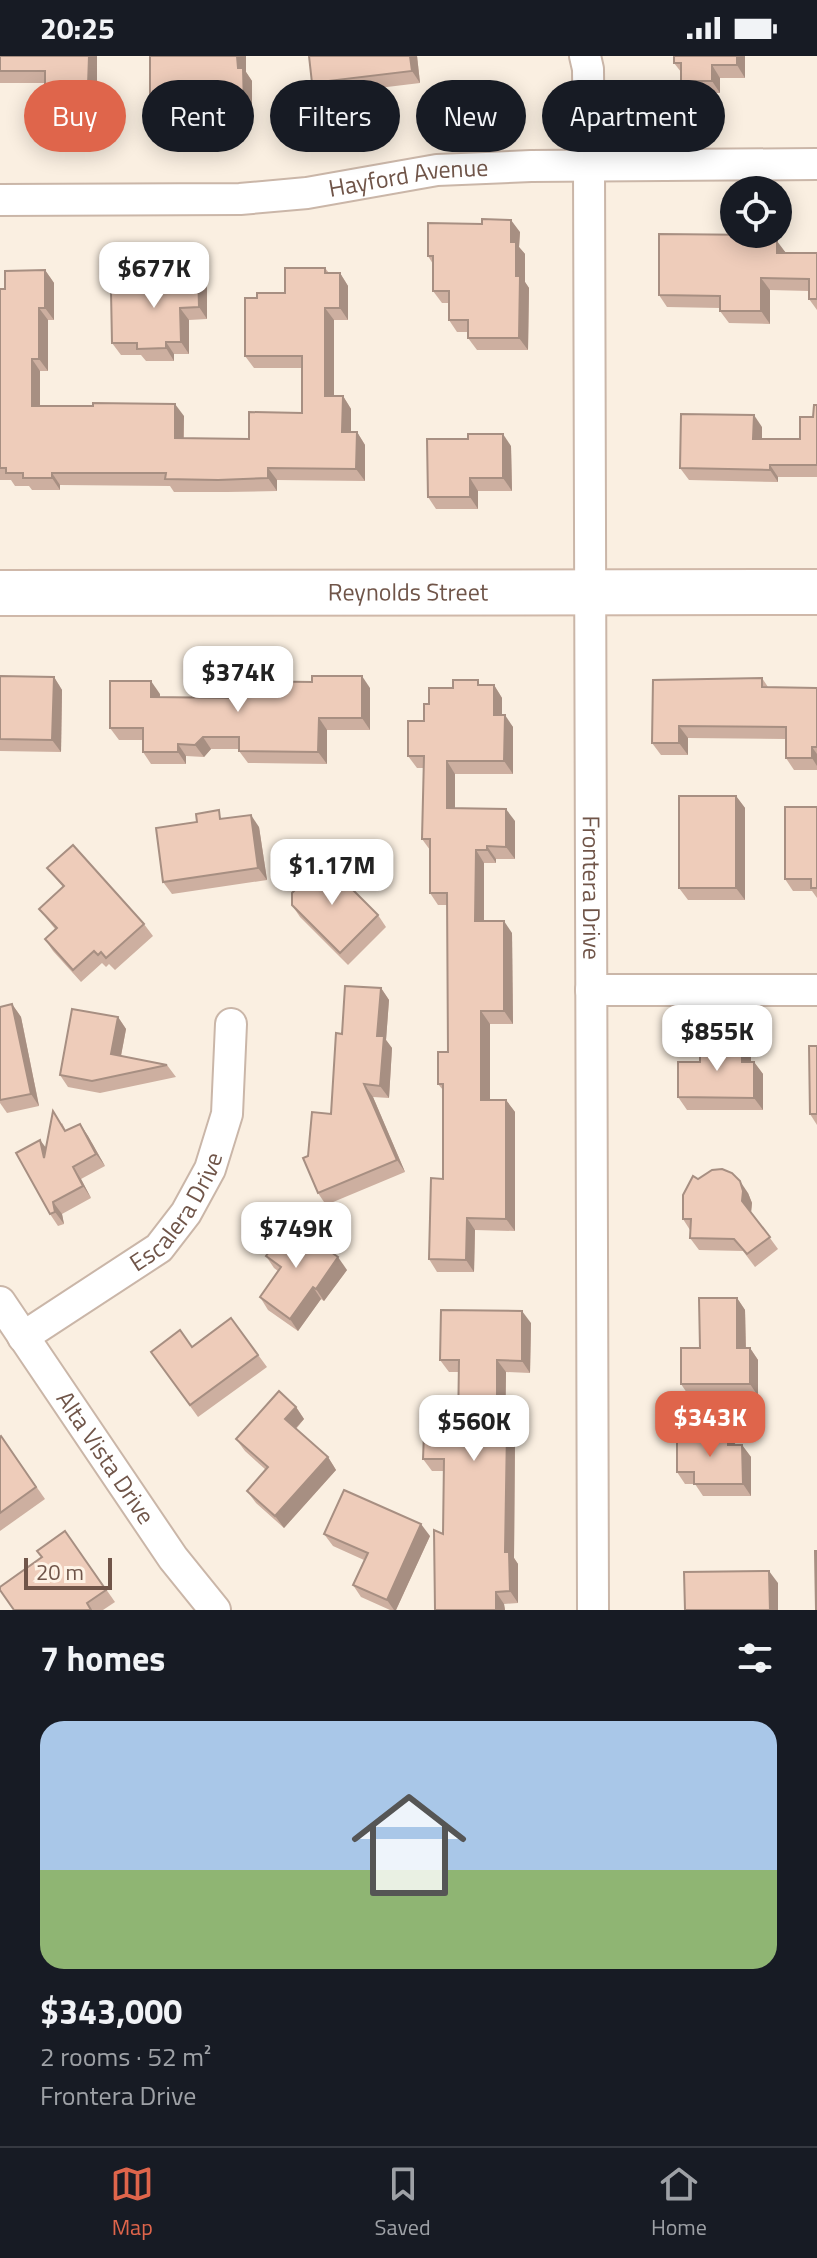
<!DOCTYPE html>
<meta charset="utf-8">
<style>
:root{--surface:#171b24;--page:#242831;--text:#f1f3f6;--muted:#9ea1a6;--line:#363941;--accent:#df654b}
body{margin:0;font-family:"Titillium Web",sans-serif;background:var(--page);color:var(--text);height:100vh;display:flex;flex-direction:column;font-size:30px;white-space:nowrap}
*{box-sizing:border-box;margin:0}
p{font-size:26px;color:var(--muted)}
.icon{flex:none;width:44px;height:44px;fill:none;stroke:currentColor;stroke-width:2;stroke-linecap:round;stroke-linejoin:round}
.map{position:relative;height:1554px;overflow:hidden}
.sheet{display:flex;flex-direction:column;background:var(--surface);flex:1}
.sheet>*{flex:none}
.banner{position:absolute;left:24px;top:24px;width:770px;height:72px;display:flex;gap:16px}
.fabs{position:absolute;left:720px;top:120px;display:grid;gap:16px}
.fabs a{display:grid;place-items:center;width:72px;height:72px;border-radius:50%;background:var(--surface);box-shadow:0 4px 20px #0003;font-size:40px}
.scale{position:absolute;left:24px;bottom:20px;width:88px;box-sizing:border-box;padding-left:8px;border:4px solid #705549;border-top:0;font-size:22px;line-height:28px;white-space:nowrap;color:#705549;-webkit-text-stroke:6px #fef3e6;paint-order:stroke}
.price{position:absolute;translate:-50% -68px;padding:0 18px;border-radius:16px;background:#fff;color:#222;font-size:26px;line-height:52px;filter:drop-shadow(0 2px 4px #0008)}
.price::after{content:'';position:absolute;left:50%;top:48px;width:24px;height:18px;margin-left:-12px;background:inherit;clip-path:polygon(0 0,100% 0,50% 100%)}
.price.current{background:var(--accent);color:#fff}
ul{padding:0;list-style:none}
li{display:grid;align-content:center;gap:16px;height:424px;padding:0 40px}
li+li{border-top:2px solid var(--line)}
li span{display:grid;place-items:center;height:248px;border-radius:24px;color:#555}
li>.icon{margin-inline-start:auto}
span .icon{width:144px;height:144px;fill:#fffc;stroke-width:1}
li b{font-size:34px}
h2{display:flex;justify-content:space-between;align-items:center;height:96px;padding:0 40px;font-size:34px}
.tag{padding:0 28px;border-radius:36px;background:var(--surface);box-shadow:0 4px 20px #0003;font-size:28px;line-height:72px}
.tag.current{background:var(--accent);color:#fff}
.status{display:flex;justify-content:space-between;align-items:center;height:56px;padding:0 40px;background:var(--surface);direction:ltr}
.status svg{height:22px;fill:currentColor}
.tabs{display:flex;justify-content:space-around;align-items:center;height:112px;border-top:2px solid var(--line);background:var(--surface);font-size:22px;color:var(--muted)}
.tabs a{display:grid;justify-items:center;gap:4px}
.tabs .current{color:var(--accent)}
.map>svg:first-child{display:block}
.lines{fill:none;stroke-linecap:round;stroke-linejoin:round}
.street-casing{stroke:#cab6a8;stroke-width:34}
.secondary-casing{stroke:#cfb8a9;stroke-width:48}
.street{stroke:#fff;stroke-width:30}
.secondary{stroke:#fff;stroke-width:44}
.wall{fill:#cdafa0}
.shaded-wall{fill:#a78f82}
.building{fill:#eeccba;stroke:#a78f82;stroke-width:2}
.labels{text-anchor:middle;stroke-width:6;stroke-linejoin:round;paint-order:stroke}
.street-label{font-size:24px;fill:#705549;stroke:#fef3e6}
</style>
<div class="status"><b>20:25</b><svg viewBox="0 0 49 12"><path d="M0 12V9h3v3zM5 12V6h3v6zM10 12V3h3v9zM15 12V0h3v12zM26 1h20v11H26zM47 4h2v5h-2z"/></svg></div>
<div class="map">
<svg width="817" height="1554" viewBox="0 0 817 1554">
<rect width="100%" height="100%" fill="#faefe1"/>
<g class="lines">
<defs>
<g id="street">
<path id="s1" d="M585 0 588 13 589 109 593 1554"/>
<path id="s2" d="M0 144 240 143 307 137 437 114 531 110 817 108"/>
<polyline points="591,934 817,934"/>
<path id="s3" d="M0 1246 173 1502 215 1554"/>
<path id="s4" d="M23 1281 159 1192 186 1157 210 1113 227 1058 231 968"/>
</g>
<g id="secondary">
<path id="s5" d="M0 537 817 536"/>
</g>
</defs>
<!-- street casing -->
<use href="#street" class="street-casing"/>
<!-- secondary casing -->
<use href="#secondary" class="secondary-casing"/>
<!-- street -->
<use href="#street" class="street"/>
<!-- secondary -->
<use href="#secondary" class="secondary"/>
</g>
<!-- wall -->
<g class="wall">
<polygon points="0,0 97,0 97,42 53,41 45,27 0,27"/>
<polygon points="309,0 417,0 420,27 321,39 312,27"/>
<polygon points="745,0 745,22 720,22 720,37 689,37 681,25 681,16 674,7"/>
<polygon points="246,16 252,25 252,63 214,63 214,68 183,68 176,57 159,57 150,45"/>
<polygon points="520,176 519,191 525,198 525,226 529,232 528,294 477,294 468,282 468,276 457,276 449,264 449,247 442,247 433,235 433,208 428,200"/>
<polygon points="769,179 786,197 817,197 817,254 809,243 809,235 770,234 770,268 729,267 720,255 720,252 667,251 659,239"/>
<polygon points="325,212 329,217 340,217 348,230 348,264 334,264 334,340 343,340 351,353 351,376 357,376 365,389 365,425 277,424 277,435 227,436 174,436 170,430 60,429 60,434 32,434 29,430 15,430 11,424 0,424 0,233 5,233 45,214 54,227 54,264 48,264 48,315 40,315 40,350 184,360 184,382 249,383 302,357 302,312 254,312 245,300 257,242 285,237"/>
<polygon points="198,214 207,227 207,263 189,264 189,298 174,298 174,305 146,305 141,299 121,299 112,287 150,234"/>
<polygon points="817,349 817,421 778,421 778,426 689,424 680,412 762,371 762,383 800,383 813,361"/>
<polygon points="511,390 512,435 478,435 478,453 436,453 428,441"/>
<polygon points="0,620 54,621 62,634 61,696 0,695"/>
<polygon points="762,622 768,631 817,632 817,714 794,714 786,702 786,683 688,682 688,699 661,699 652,687 653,624"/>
<polygon points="482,629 494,629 502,642 502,659 513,671 513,718 455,718 455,752 515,765 515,803 496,803 496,807 484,807 484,865 512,877 513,968 490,968 490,1044 506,1044 515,1056 515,1175 475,1174 474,1216 437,1216 429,1203 443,1123 443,1034 438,1028 448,996 448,849 438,849 430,837 430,794 422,783 424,712 417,712 408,700 424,665 429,648 453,632"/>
<polygon points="370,632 370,674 327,674 327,708 248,707 239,695 239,693 211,693 204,701 186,700 186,708 151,708 143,696 143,684 119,684 110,672 160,638 160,641 240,642"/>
<polygon points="736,740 745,752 745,844 688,844 679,832"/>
<polygon points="817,751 817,842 812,835 793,835 785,823"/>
<polygon points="225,762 259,771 267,824 172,838 163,826"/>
<polygon points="47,812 144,868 153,880 115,914 109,908 106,911 102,907 81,926 53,895 45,883 55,873 39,853 63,831"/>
<polygon points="292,849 378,859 386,871 348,909 300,861"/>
<polygon points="381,932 389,944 386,984 392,992 389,1042 373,1041 405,1116 326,1149 318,1137 308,1100 331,1058"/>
<polygon points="12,948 21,961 39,1050 7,1057 0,1047 0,951"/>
<polygon points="118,961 126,973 121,1000 167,1009 176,1021 100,1037 68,1031 60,1019"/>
<polygon points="742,985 751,997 751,1006 754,1006 763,1018 763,1054 687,1054 678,1041 700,1006"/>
<polygon points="817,990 817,1069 810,1058"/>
<polygon points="62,1067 66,1075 80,1068 88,1080 105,1110 81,1123 91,1142 62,1158 64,1168 58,1170 50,1158 40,1084 46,1092"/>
<polygon points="698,1123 748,1137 752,1147 751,1156 778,1193 755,1211 743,1195 699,1194 690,1182 690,1174 683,1163"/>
<polygon points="266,1200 347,1214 324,1245 321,1243 298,1275 268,1254 260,1241 278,1215 274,1212"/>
<polygon points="737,1242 745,1254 746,1292 750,1292 758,1304 758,1340 689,1340 681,1328 700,1292"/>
<polygon points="231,1262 267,1311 198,1361 151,1296 192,1291"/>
<polygon points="531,1267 530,1317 506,1316 505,1373 515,1385 514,1502 518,1508 518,1547 504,1548 505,1554 435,1554 443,1478 444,1415 432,1415 423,1403 458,1372 459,1316 449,1316 440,1304"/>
<polygon points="296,1351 304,1363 296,1373 328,1401 336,1414 284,1472 256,1447 247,1435 266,1414 245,1395 236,1383"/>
<polygon points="1,1380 45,1443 0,1475 0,1381"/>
<polygon points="736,1389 742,1389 751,1401 751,1440 703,1440 695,1428 685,1428 677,1416"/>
<polygon points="65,1475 115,1546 103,1554 14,1554 41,1501"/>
<polygon points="324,1478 430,1480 396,1554 390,1554 361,1541 353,1529 364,1504 333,1490"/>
</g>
<!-- shaded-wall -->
<g class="shaded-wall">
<polygon points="89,0 97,0 97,42 88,30"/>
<polygon points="237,0 246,0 246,16 252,25 252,63 244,51 238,12"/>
<polygon points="410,0 417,0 420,27 412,15"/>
<polygon points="737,0 745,0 745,22 737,9"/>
<polygon points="712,9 720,22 720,37 712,25"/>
<polygon points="206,51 214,63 214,68 206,55"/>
<polygon points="511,164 520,176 519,191 525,198 525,226 529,232 528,294 519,282 511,186"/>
<polygon points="769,179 777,191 777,185 786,197 786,209 769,185"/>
<polygon points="45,214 54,227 54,264 45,252"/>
<polygon points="198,214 207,227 207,263 199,251"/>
<polygon points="340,217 348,230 348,264 340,252"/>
<polygon points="761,222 770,234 770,268 761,255"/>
<polygon points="39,252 48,264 48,315 39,303"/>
<polygon points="180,252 189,264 189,298 181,286"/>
<polygon points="325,252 334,264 334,352 325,340"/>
<polygon points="166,286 174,298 174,305 166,292"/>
<polygon points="32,303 40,315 40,362 32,350"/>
<polygon points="343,340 351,353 351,389 342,376"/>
<polygon points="175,348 184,360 183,395 175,382"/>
<polygon points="754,359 762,371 762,396 753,383"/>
<polygon points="357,376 365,389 365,425 356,413"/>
<polygon points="503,378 511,390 512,435 503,422"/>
<polygon points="770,409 778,421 778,426 770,414"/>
<polygon points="268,412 277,424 277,435 268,422"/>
<polygon points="52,417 60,429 60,434 52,422"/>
<polygon points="470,422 478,435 478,453 470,441"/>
<polygon points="362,620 370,632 370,674 362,662"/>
<polygon points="54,621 62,634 61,696 52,684"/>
<polygon points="151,625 160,638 159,653 151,641"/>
<polygon points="494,629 502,642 502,671 494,659"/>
<polygon points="505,659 513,671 513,718 504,705"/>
<polygon points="319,662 327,674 327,708 318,696"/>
<polygon points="679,670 688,682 688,699 679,687"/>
<polygon points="203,681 211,693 204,701 195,689"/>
<polygon points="178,688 186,700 186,708 178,696"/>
<polygon points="812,691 817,698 817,710 812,702"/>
<polygon points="447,705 455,718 455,764 447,752"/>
<polygon points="736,740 745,752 745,844 736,832"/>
<polygon points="506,753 515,765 515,803 506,791"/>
<polygon points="251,759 259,771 267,824 258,812"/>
<polygon points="487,790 496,803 496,807 487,794"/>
<polygon points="476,794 484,807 484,877 475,865"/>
<polygon points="504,865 512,877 513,968 504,955"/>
<polygon points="381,932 389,944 386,984 392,992 389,1042 380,1030 377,980"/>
<polygon points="12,948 21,961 39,1050 31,1038"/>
<polygon points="481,955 490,968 490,1056 481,1044"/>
<polygon points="118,961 126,973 119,1010 111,998"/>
<polygon points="742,985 751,997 751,1018 742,1006"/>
<polygon points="754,1006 763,1018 763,1054 754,1042"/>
<polygon points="364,1028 373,1041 405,1116 397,1104"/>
<polygon points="506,1044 515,1056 515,1175 506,1163"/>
<polygon points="80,1068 88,1080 105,1110 96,1098"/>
<polygon points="40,1084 49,1096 44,1102"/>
<polygon points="73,1111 81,1123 91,1142 83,1130"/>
<polygon points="740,1125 748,1137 752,1147 751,1157 742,1145"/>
<polygon points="53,1146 62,1158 64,1168 55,1156"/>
<polygon points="467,1162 475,1174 474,1216 466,1204"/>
<polygon points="338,1201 347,1214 324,1245 316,1233"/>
<polygon points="313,1231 321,1243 298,1275 290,1263"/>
<polygon points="737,1242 745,1254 746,1304 737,1292"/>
<polygon points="522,1255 531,1267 530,1317 522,1305"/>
<polygon points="750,1292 758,1304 758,1340 750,1328"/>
<polygon points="497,1304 506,1316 505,1385 497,1373"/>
<polygon points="296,1351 304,1363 293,1375 285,1363"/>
<polygon points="507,1373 515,1385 514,1502 518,1508 518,1547 510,1535 505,1496"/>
<polygon points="728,1377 736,1389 728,1389"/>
<polygon points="742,1389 751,1401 751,1440 743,1428"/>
<polygon points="328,1401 336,1414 284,1472 275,1460"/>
<polygon points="421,1468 430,1480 396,1554 394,1554 387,1544"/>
<polygon points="769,1515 778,1527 778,1554 770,1554"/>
<polygon points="496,1536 504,1548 505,1554 496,1554"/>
</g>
<!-- building -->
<g class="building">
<polygon points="0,0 89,0 88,30 45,29 45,15 0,15"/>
<polygon points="150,0 237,0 238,12 243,12 244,51 206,51 206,55 175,55 175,45 150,45"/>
<polygon points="309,0 410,0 412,15 312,27"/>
<polygon points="674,0 737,0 737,9 712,9 712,25 681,25 681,7 674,7"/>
<polygon points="482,163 511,164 511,186 516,186 516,220 520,220 519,282 468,282 468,264 449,264 449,235 433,235 433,200 428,200 428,167 482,168"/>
<polygon points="659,178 769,179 769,185 777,185 777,197 817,197 817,243 809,243 809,223 761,222 761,255 720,255 720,240 659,239"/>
<polygon points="285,212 325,212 325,217 340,217 340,252 325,252 325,340 343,340 342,376 357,376 356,413 268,412 268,422 218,424 165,423 166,417 52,417 52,422 23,422 23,417 6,417 6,412 0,412 0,233 5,233 5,215 45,214 45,252 39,252 39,303 32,303 32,350 93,350 93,347 175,348 175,382 249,383 249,356 302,357 302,300 245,300 245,242 257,242 257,237 285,237"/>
<polygon points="198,214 199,251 180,252 181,286 166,286 166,292 137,293 137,287 112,287 111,235 150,234 150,215"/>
<polygon points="814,349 817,349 817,409 770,409 770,414 680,412 681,358 754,359 753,383 800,383 800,361 813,361"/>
<polygon points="468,378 503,378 503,422 470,422 470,441 428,441 427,383 468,383"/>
<polygon points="0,620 54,621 52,684 0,683"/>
<polygon points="312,620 362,620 362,662 319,662 318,696 239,695 239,681 203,681 195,689 178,688 178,696 143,696 143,672 110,672 110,625 151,625 151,641 240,642 240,625 312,626"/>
<polygon points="762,622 762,631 817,632 817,691 812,691 812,702 786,702 786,671 679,670 679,687 652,687 653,624"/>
<polygon points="453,624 478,624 478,629 494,629 494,659 505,659 504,705 447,705 447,752 506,753 506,791 487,790 487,794 476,794 475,865 504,865 504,955 481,955 481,1044 506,1044 506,1163 467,1162 466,1204 429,1203 431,1122 443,1123 443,1028 438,1028 438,996 448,996 447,837 430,837 430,783 422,783 424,700 408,700 408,665 424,665 424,648 429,648 429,632 453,632"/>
<rect x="679" y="740" width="57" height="92"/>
<polygon points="785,751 817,751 817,832 811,832 811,823 785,823"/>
<polygon points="219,754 220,763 251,759 258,812 163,826 156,772 197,766 196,758"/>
<polygon points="73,789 144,868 106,902 101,896 98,899 94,895 73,914 45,883 57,872 39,853 64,830 47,812"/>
<polygon points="324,805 378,859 340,897 292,849 292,837"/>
<polygon points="345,930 381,932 377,980 384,980 380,1030 364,1028 397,1104 318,1137 303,1102 308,1100 312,1056 331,1058 336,977 342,978"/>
<polygon points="12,948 31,1038 0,1044 0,951"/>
<polygon points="72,953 118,961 111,998 167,1009 92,1025 60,1019"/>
<polygon points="700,985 742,985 742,1006 754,1006 754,1042 678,1041 678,1006 700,1006"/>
<polygon points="809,990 817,990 817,1058 810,1058"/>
<polygon points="53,1055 65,1075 80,1068 96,1098 73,1111 83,1130 53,1146 55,1156 50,1158 16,1097 40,1084 44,1102"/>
<polygon points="722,1113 732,1117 740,1125 743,1135 742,1145 770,1181 747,1198 734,1183 690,1182 691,1163 683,1163 683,1139 693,1120 698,1123 712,1114"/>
<polygon points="290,1167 338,1201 316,1233 313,1231 290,1263 260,1241 281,1211 266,1200"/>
<polygon points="699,1242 737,1242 737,1292 750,1292 750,1328 681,1328 681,1292 700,1292"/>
<polygon points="441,1254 522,1255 522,1305 497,1304 497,1373 507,1373 505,1496 509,1496 510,1535 496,1536 496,1554 435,1554 434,1474 443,1478 444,1403 423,1403 424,1377 452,1377 452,1372 458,1372 459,1304 440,1304"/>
<polygon points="231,1262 258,1299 190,1349 151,1296 180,1274 192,1291"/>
<polygon points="279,1335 296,1351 285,1363 328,1401 275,1460 247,1435 268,1411 236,1383"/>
<polygon points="728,1377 728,1389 742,1389 743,1428 694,1428 694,1416 677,1416 677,1378"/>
<polygon points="1,1380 36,1431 0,1457 0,1381"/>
<polygon points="344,1434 421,1468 387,1544 353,1529 368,1497 324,1478"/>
<polygon points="65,1475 106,1534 87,1547 91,1554 14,1554 0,1534 0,1531 42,1501 37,1495"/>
<polygon points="815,1495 817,1495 817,1554 816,1554"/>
<polygon points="769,1515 770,1554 685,1554 684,1516"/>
</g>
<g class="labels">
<!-- street labels -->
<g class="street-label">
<text dy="8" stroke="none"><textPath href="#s2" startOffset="410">Hayford Avenue</textPath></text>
<text dy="8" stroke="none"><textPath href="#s5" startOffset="408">Reynolds Street</textPath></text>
<text dy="8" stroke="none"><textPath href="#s1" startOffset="832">Frontera Drive</textPath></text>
<text dy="8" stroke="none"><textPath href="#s4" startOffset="202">Escalera Drive</textPath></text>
<text dy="8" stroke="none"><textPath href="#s3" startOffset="188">Alta Vista Drive</textPath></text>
</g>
</g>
</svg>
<div class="fabs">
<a><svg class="icon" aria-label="locate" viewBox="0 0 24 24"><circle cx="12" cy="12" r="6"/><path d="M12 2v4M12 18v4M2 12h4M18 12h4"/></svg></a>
</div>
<div class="scale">20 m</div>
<b class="price" style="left:154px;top:254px">$677K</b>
<b class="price" style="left:238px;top:658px">$374K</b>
<b class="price" style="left:332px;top:851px">$1.17M</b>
<b class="price" style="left:717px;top:1017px">$855K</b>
<b class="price" style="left:296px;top:1214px">$749K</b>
<b class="price current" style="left:710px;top:1403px">$343K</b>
<b class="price" style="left:474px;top:1407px">$560K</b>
<div class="banner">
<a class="tag current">Buy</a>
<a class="tag">Rent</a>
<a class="tag">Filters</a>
<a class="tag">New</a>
<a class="tag">Apartment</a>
</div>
</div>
<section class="sheet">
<h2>7 homes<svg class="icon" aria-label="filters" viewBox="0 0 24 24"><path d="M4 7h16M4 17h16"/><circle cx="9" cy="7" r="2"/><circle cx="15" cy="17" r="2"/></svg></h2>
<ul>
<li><span style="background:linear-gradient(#a9c7e8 60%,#8fb573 0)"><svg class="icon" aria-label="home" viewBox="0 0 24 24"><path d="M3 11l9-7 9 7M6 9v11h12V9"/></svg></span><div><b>$343,000</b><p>2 rooms · 52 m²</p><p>Frontera Drive</p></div></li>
</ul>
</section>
<nav class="tabs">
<a class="current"><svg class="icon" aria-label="map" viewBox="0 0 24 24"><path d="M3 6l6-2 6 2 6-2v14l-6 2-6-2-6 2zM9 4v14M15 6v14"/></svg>Map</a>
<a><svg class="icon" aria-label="saved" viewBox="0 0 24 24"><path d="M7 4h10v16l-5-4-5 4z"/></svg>Saved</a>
<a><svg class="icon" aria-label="home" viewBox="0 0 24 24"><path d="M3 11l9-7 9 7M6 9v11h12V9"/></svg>Home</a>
</nav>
